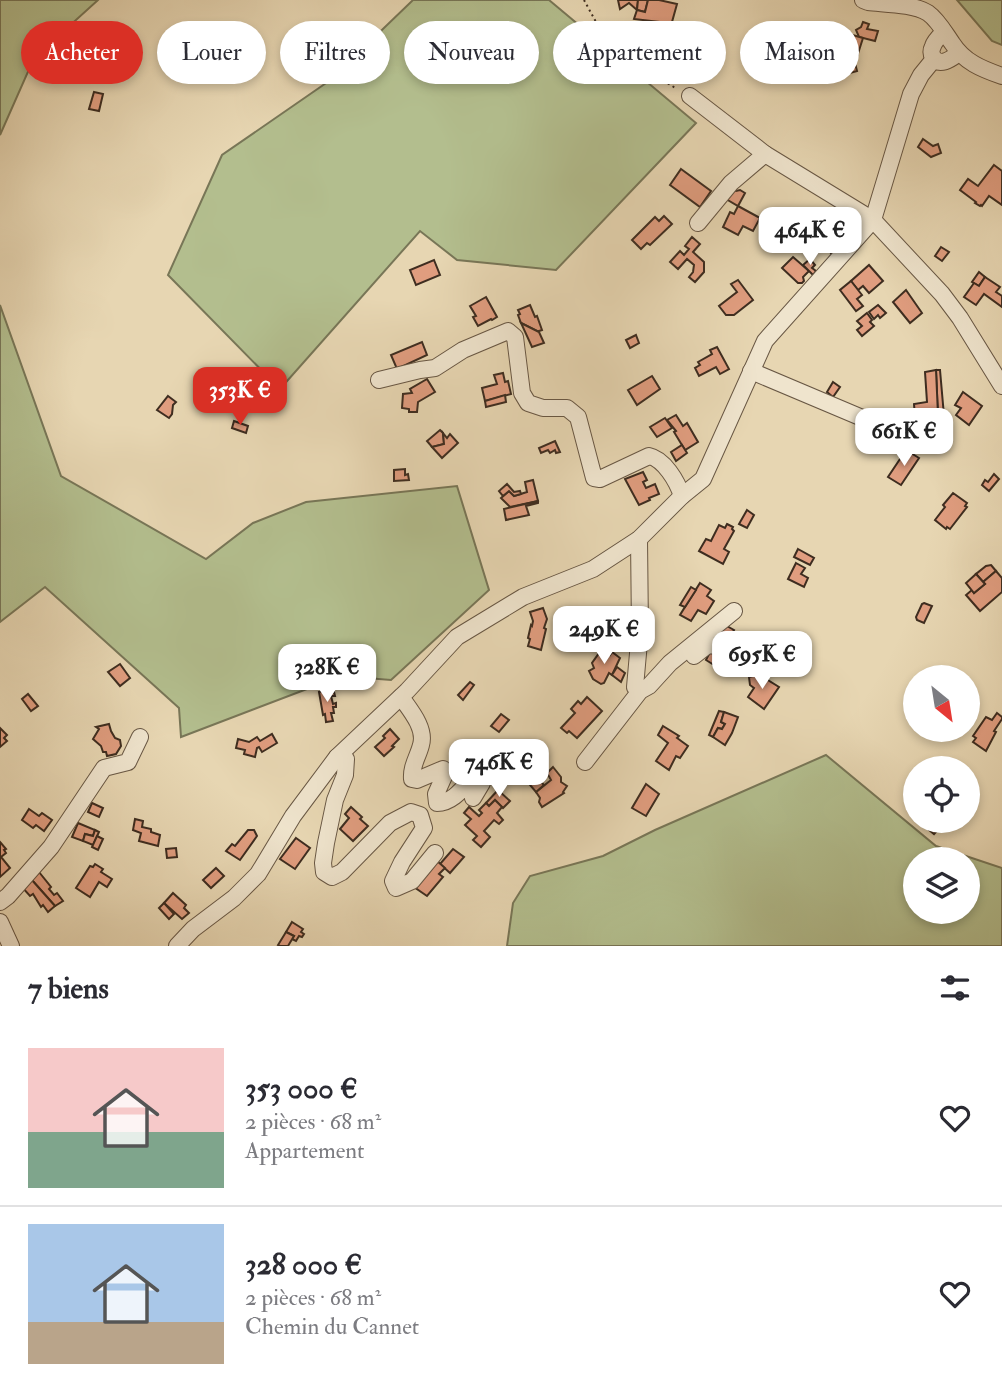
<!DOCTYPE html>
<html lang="fr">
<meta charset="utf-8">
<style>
:root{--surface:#fff;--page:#f7f7f7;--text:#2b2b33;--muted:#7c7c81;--line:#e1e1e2;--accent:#d93025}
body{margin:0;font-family:"IM FELL Double Pica",serif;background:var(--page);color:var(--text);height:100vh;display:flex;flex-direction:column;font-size:26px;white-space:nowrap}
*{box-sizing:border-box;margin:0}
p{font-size:23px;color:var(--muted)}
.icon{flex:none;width:38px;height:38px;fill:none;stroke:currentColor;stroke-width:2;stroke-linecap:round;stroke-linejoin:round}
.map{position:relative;height:946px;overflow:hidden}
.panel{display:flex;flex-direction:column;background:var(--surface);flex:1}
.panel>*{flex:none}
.guide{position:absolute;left:21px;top:21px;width:961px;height:63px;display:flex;gap:14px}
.needle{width:46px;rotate:150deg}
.controls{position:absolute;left:903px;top:665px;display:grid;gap:14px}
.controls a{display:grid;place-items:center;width:77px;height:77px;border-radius:50%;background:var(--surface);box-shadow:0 4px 10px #0003;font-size:35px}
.price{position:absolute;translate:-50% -60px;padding:0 16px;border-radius:14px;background:#fff;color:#222;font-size:23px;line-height:46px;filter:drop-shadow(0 2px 4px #0008)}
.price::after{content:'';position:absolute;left:50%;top:42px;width:21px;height:16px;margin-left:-10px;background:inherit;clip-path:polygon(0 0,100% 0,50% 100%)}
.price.active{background:var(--accent);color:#fff}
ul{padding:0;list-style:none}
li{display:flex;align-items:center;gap:21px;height:175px;padding:0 28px}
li+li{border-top:2px solid var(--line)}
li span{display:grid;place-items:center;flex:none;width:196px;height:140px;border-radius:0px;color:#555}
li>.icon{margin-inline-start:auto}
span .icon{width:84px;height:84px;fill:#fffc;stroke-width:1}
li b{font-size:30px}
h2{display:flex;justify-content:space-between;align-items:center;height:84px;padding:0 28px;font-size:30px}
.chip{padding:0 24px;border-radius:32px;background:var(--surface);box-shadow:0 4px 10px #0003;font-size:24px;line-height:63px}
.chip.active{background:var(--accent);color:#fff}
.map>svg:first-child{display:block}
.green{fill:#b3be8e;stroke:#787657;stroke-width:2;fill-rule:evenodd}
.building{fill:#e09d7f;stroke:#3e2d20;stroke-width:2}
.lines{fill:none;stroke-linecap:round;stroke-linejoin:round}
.minor-casing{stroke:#685744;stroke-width:18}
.path{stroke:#3e2d20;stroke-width:2;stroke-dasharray:2 3.5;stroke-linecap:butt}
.minor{stroke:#efe4cd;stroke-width:16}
</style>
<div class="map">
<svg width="1002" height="946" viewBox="0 0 1002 946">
<rect width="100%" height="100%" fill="#e7d6b2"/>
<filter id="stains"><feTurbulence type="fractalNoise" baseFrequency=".00286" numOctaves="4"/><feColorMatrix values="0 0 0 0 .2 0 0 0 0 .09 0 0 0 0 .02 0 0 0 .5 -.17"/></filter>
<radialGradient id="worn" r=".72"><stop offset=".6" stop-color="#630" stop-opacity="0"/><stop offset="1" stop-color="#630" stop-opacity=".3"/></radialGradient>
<!-- green -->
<g class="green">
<polygon points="0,0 98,0 34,58 0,135"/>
<polygon points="413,0 549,0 696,123 556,270 457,260 420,231 280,389 168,275 222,155 329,81"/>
<polygon points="957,0 1002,0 1002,45 992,41"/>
<polygon points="0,305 61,476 206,559 253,523 306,502 457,486 489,590 391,680 341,676 181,737 179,708 45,587 0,622"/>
<path d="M826 755 936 846 1002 868V946H507L513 903 530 876 603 856 655 830ZM915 859H968V912H915Z"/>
</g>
<!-- building -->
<g class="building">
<polygon points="618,0 638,0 637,10 629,3 620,9"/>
<polygon points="638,0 648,0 645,12 637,10"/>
<polygon points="648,0 659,0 677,4 672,22 671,37 659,38 659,22 634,19 637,10 645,12"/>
<polygon points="863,22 869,24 867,29 878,31 875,41 859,37 856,30 861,27"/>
<polygon points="626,24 627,35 616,36 616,25"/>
<polygon points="849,34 863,38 855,63 857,71 846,74 845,69 836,71 836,73 828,75 827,72 820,73 819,71 816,71 814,62 817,61 817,59 843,52 845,54 848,50 845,48"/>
<polygon points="94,92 103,94 99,111 89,109"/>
<polygon points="923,139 933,146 938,144 941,153 931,157 918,147"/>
<polygon points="994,165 1002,171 1002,205 989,196 982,206 981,205 980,206 975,203 976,202 960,190 968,179 978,186"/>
<polygon points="681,169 711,191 700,207 670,185"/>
<polygon points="732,189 736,191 740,190 745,193 738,206 726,199"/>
<polygon points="738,206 760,218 753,231 743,226 738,235 723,227 730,212 734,214"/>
<polygon points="664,216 672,224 650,245 647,243 641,249 632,240 655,217 659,221"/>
<polygon points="840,221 850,231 836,245 838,246 831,253 824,246 831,239 826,235"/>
<polygon points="692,237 700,244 693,252 704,262 704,272 695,282 689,277 693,272 694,265 687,259 678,269 670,262 680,251 684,255 689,249 685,246"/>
<polygon points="941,247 949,252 942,261 935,256"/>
<polygon points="793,257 809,271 803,277 804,281 802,283 798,283 782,268"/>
<polygon points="810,259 815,265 812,268 816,271 813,275 803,265"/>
<polygon points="434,260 440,275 416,285 410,270"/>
<polygon points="869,265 883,281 869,293 863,286 858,290 851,281"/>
<polygon points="979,272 985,277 979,286 972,282"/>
<polygon points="985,277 1000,287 996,292 1002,296 1002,307 984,294 976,305 964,297 974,283 979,286"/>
<polygon points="738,280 753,300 734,315 726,315 719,306 737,292 731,284"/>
<polygon points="851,281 862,295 857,299 863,306 856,311 840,290"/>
<polygon points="906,290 922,313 910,323 893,302"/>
<polygon points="486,297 497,317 492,320 491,319 478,326 473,317 476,316 470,306"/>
<polygon points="530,305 535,317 537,316 542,330 539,331 539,332 521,323 518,315 520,314 518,310"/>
<polygon points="878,305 886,313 880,318 878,315 874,319 869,312"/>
<polygon points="867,313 872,320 870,322 874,326 862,336 857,330 862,326 857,321"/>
<polygon points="521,323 539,332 544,343 532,347"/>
<polygon points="636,335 639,343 630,348 626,340"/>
<polygon points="422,342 427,355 397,369 391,355"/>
<polygon points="717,347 729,369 720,374 716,367 699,376 695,368 700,365 698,362 712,354 710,350"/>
<polygon points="936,370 940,370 944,416 938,417"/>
<polygon points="936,370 938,415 915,417 914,404 927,402 925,372"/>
<polygon points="503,373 505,382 508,381 511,394 485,401 482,388 497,384 494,375"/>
<polygon points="652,376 660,389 637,405 628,390"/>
<polygon points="427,379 435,392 418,402 417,412 409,412 409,409 402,408 403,394 412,393 410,389"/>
<polygon points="833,382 840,387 833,397 827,392"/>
<polygon points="963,392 982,406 969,425 956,415 961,408 955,405"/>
<polygon points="505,395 506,402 486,407 485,401"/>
<polygon points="168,396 176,402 173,405 172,414 169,418 157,410"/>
<polygon points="676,415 683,426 687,423 698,442 685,450 674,432 676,431 667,420"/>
<polygon points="665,418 672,428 657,437 650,427"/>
<polygon points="234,421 248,426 246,433 232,428"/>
<polygon points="440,430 443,433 444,444 432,447 427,441"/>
<polygon points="443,433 447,438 450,434 458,443 442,458 432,447 444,444"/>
<polygon points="555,441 560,452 556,453 555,450 550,453 548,450 541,453 539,448"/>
<polygon points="682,445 687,453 676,461 671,452"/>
<polygon points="906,450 919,458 901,485 888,477"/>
<polygon points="405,469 405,475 408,474 409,480 394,481 394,470"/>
<polygon points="643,472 647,480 643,482 646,488 655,484 659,494 649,498 650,500 639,505 625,479"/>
<polygon points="994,474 999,479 989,491 982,485 985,480 988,482"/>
<polygon points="533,480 538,501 510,507 501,498 509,491 514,496 527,492 525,482"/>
<polygon points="507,484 514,492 520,491 521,494 514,496 509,491 503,496 499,491"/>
<polygon points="953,493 967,503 965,506 967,507 950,529 947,527 946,529 935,520 945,507 943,505"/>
<polygon points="538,501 538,503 526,506 529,515 506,520 504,509"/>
<polygon points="747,510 754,515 747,528 739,524"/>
<polygon points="727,524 733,527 732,529 734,531 724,549 729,552 723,564 699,551 706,539 711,541 719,525 725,528"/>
<polygon points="798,549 814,558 810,565 794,557"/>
<polygon points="796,563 805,568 801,574 808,578 804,587 788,579"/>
<polygon points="991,565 996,571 983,582 976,574 986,566"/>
<polygon points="996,571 1002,578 1002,592 980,611 966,595 972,590 974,593 985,584 983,582"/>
<polygon points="976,574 985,584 974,593 966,583"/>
<polygon points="700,583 711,590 707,596 714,601 706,614 698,610 691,621 680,615"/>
<polygon points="691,587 696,590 685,607 680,605"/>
<polygon points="924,603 932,606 924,623 917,620 916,617 922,604"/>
<polygon points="543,608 547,619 544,628 546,629 541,650 528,646 530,639 528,638 531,625 532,626 533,621 530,612"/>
<polygon points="725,625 734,630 727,641 718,636"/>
<polygon points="781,636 796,645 788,658 781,654 777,660 766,653 772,643 775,645"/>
<polygon points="602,649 610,655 612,652 620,658 612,675 609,673 604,683 601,684 593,679 589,671 594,668 592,663"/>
<polygon points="711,650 721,656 714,665 706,660"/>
<polygon points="120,664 130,678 120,686 108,672"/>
<polygon points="617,667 625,673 621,682 612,675"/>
<polygon points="757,675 765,681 766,679 779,687 764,709 748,697 754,688 750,685 749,677"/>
<polygon points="470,682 474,685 463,700 458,695"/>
<polygon points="331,689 331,693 334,692 335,696 331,696 333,704 336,703 336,707 333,707 334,713 331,713 333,721 326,722 325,714 323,715 319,692"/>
<polygon points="28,694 38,706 31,711 22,699"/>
<polygon points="587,697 602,711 577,738 569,731 567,733 561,728 575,713 571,709 578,701 581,704"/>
<polygon points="719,711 724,712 721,722 725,724 722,729 718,728 713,737 709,735"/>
<polygon points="724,712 738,717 732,733 725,745 713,737 718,728 722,729 725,724 721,722"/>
<polygon points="997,713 1002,717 1002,719 994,731 996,732 986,751 973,742 976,738 973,736 986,717 992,720"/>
<polygon points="501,714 509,720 499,732 491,726"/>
<polygon points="109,724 111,731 115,738 120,740 121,746 116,754 107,756 106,752 103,752 101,746 93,739 99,729 96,727"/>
<polygon points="663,726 679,736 677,738 688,746 680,758 676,756 669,770 656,761 668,743 658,735"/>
<polygon points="0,728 7,735 4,738 7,741 0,747"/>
<polygon points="390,729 399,739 392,746 394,747 384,756 375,747 385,738 383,736"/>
<polygon points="272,734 277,743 262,752 259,747 257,748 255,757 244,754 245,750 236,748 238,739 249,742 257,737 260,741"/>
<polygon points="553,767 561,777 561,782 567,786 563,792 564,793 542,807 539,802 540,798 536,792 551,780 547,773"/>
<polygon points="538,779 544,785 536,792 530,785"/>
<polygon points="646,784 659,794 646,816 632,808"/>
<polygon points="498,790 510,801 503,808 495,800 489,806 486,803"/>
<polygon points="495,800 502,807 497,813 503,820 499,824 494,820 484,831 490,837 481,847 473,840 477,836 465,825 471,819 464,813 469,807 479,816 482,813 479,810 486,803 489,806"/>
<polygon points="92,803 103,808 99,817 88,812"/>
<polygon points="351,807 362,817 360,819 368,826 353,841 340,829 349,818 345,814"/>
<polygon points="29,809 39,816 42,813 52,820 44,831 36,825 33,828 22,820"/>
<polygon points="135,819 143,821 142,827 151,829 151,832 160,835 158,846 139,841 141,833 133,830"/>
<polygon points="924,821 946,821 934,834 922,824"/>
<polygon points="78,823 95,830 93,836 85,834 83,841 72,837"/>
<polygon points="95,830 99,832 93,845 83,841 85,834 93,836"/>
<polygon points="248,830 254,830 257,836 240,860 226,851 232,844 235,846"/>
<polygon points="97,836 103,839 98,850 92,847"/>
<polygon points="296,838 310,848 295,869 280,859"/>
<polygon points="0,842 6,849 4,850 6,853 1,857 10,868 0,877"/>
<polygon points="176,848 177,857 167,858 166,849"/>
<polygon points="453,849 464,857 450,873 440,864"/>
<polygon points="436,860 445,868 439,874 443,877 427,896 414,887"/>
<polygon points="95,864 103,869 101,872 112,879 107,887 99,882 90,897 76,888 90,866 93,867"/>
<polygon points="216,868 224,876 211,888 203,880"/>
<polygon points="39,872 51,887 49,889 54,895 57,893 63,901 55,906 31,879"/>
<polygon points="31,879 55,906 48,912 43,905 41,907 33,894 30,896 21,886"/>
<polygon points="173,893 186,905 184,908 189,913 182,919 164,903"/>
<polygon points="164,903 174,914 169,919 159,908"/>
<polygon points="292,922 303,929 301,932 304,934 302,937 299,936 296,941 292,939 294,936 286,932"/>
<polygon points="286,932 294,936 288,946 280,946 278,945"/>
</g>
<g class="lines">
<defs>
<g id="minor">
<path d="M863 0 868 2C885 4 914 4 928 13 938 20 945 33 952 43 964 62 982 69 1002 76"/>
<path d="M944 32C940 36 935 40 933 46 931 50 931 54 933 57 940 68 952 58 959 53"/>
<polyline points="690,96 765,154"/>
<polyline points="698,223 731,183 765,154 873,220 942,294 960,318 1002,386"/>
<polyline points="751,371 905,436"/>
<path d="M379 380 420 370 435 368 463 350 508 331 515 337 522 393 528 403 543 408H567L578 417 594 478 600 479 649 456C664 459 677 481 682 496"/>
<polyline points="639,539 640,631 635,687 640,691"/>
<polyline points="694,656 708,645 725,647 748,665"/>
<path d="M401 697C410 710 426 728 421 745 418 757 411 766 412 779L417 780 443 769 445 774 436 794 437 803C454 803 465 785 476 774L482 775V783L473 798"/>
<polyline points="337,757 346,759 345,775 335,800 326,843 323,863 324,872 332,877 342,872 390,823 411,812 420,815 424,828 402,862 393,881 396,888 412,881 435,853"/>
<polyline points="585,762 640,691 649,686 670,663 734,611"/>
<polyline points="0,902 8,896 51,847 104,768 128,762 140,737"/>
<polyline points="0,922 11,946"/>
<polyline points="177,946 193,929 234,898 258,874 293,816 337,757 407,691 457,637 523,597 593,569 639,539 682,496 703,479 765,341 873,220 911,94 921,75 934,59"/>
</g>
</defs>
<!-- minor casing -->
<use href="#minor" class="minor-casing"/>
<!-- path -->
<polyline class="path" points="584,0 602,33 630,60 677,89"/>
<!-- minor -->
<use href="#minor" class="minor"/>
</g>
<rect width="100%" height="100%" filter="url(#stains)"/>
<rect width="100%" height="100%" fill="url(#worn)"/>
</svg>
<div class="controls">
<a><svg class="needle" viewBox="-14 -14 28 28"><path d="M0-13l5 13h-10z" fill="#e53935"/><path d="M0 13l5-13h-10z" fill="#7c7c81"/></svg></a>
<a><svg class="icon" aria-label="locate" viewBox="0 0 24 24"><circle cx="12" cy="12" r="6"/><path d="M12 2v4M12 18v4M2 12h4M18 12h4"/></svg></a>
<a><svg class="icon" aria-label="layers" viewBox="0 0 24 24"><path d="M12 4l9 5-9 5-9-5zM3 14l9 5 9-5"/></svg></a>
</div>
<b class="price" style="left:810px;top:267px">464K €</b>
<b class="price active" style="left:240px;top:427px">353K €</b>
<b class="price" style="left:904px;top:468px">661K €</b>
<b class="price" style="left:604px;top:666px">249K €</b>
<b class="price" style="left:762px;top:691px">695K €</b>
<b class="price" style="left:327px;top:704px">328K €</b>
<b class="price" style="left:499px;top:799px">746K €</b>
<div class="guide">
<a class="chip active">Acheter</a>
<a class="chip">Louer</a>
<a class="chip">Filtres</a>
<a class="chip">Nouveau</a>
<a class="chip">Appartement</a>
<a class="chip">Maison</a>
</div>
</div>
<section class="panel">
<h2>7 biens<svg class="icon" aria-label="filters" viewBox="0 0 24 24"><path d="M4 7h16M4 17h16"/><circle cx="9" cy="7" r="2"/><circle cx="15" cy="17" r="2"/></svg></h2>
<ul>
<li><span style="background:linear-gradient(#f6c9c9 60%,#7fa58c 0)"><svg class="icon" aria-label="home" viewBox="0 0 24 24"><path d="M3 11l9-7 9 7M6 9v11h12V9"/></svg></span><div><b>353 000 €</b><p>2 pièces · 68 m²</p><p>Appartement</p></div><svg class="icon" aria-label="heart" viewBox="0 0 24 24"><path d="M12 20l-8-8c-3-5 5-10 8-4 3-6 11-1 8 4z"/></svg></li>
<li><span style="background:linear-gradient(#a9c7e8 70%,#b9a48a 0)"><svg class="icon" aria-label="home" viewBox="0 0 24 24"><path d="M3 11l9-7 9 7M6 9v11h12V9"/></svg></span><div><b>328 000 €</b><p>2 pièces · 68 m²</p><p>Chemin du Cannet</p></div><svg class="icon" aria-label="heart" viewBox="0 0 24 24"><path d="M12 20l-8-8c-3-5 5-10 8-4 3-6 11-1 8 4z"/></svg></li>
</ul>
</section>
